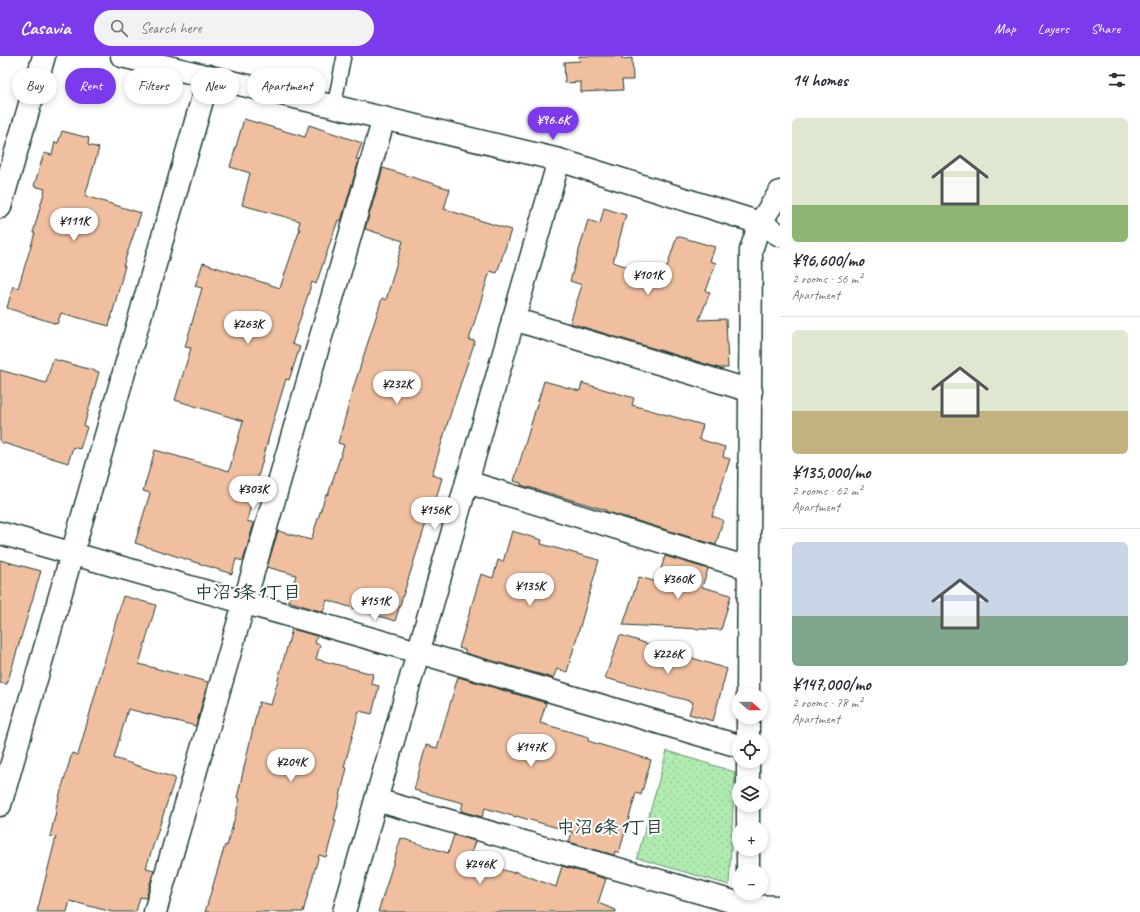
<!DOCTYPE html>
<meta charset="utf-8">
<style>
:root{--surface:#fff;--page:#f2f2f3;--text:#2b2b33;--muted:#7c7c81;--line:#e1e1e2;--accent:#7c3aed}
body{margin:0;font-family:Caveat,"Klee One",sans-serif;background:var(--page);color:var(--text);height:100vh;display:flex;flex-direction:column;font-size:15px;white-space:nowrap}
*{box-sizing:border-box;margin:0}
p{font-size:13px;color:var(--muted)}
.icon{flex:none;width:22px;height:22px;fill:none;stroke:currentColor;stroke-width:2;stroke-linecap:round;stroke-linejoin:round}
.map{position:relative;flex:1;overflow:hidden}
.details{display:flex;flex-direction:column;background:var(--surface);width:360px}
.details>*{flex:none}
.guide{position:absolute;left:12px;top:12px;width:380px;height:36px;display:flex;gap:8px}
.needle{width:26px;rotate:111deg}
.fabs{position:absolute;left:732px;top:632px;display:grid;gap:8px}
.fabs a{display:grid;place-items:center;width:36px;height:36px;border-radius:50%;background:var(--surface);box-shadow:0 2px 6px #0003;font-size:20px}
.price{position:absolute;translate:-50% -34px;padding:0 9px;border-radius:14px;background:#fff;color:#222;font-size:13px;line-height:26px;filter:drop-shadow(0 1px 2px #0008)}
.price::after{content:'';position:absolute;left:50%;top:24px;width:12px;height:9px;margin-left:-6px;background:inherit;clip-path:polygon(0 0,100% 0,50% 100%)}
.price.on{background:var(--accent);color:#fff}
ul{padding:0;list-style:none}
li{display:grid;align-content:center;gap:8px;height:212px;padding:0 12px}
li+li{border-top:1px solid var(--line)}
li span{display:grid;place-items:center;height:124px;border-radius:6px;color:#555}
li>.icon{margin-inline-start:auto}
span .icon{width:72px;height:72px;fill:#fffc;stroke-width:1}
li b{font-size:17px}
h2{display:flex;justify-content:space-between;align-items:center;height:48px;padding:0 12px;font-size:17px}
.chip{padding:0 14px;border-radius:18px;background:var(--surface);box-shadow:0 2px 6px #0003;font-size:14px;line-height:36px}
.chip.on{background:var(--accent);color:#fff}
header{display:flex;align-items:center;gap:24px;box-sizing:border-box;height:56px;padding:0 20px;background:var(--accent);color:#fff}
header strong{font-size:19px}
nav{display:flex;gap:22px;margin-inline-start:auto;font-size:14px}
.search{width:280px;height:36px;background:var(--page);display:flex;align-items:center;gap:10px;box-sizing:border-box;padding:0 14px;border-radius:22px;color:var(--muted);font-size:15px}
main{display:flex;flex:1;min-height:0}
.map>svg:first-child{display:block}
.grass{fill:url(#grass-dots);stroke:#689472}
.building{fill:#f0bfa0;stroke:#1f3d34}
.lines{fill:none;stroke-linecap:round;stroke-linejoin:round}
.service-casing{stroke:#1f3d34;stroke-width:16}
.minor-casing{stroke:#1f3d34;stroke-width:25}
.tertiary-casing{stroke:#1f3d34;stroke-width:25}
.service{stroke:#fff;stroke-width:13}
.minor{stroke:#fff;stroke-width:22}
.tertiary{stroke:#fff;stroke-width:22}
.labels{text-anchor:middle;stroke-width:4;stroke-linejoin:round;paint-order:stroke}
.neighbourhood-label{font-size:18px;font-weight:bold;fill:#1f3d34;stroke:#fff}
</style>
<header>
<strong>Casavia</strong>
<div class="search"><svg class="icon" aria-label="search" viewBox="0 0 24 24"><circle cx="10" cy="10" r="6"/><path d="M15 15l6 6"/></svg>Search here</div>
<nav><a>Map</a><a>Layers</a><a>Share</a></nav>
</header>
<main>
<div class="map">
<svg width="780" height="856" viewBox="0 0 780 856">
<defs>
<pattern id="grass-dots" width="8" height="8" patternUnits="userSpaceOnUse"><rect width="8" height="8" fill="#b0ebb0"/><path d="M2 2h.1M6 6h.1" fill="none" stroke="#97ca98" stroke-width="1.8" stroke-linecap="round"/></pattern>
</defs>
<rect width="100%" height="100%" fill="#fff"/>
<filter id="ink" filterUnits="userSpaceOnUse"><feTurbulence type="fractalNoise" baseFrequency=".025" numOctaves="2"/><feDisplacementMap in="SourceGraphic" scale="8" xChannelSelector="R" yChannelSelector="G"/><feConvolveMatrix kernelMatrix="1 2 1 2 8 2 1 2 1" color-interpolation-filters="sRGB"/></filter>
<g filter="url(#ink)">
<!-- grass -->
<polygon class="grass" points="667,695 735,716 729,829 637,802"/>
<!-- building -->
<g class="building">
<polygon points="579,0 622,0 622,3 632,2 633,24 622,24 623,34 581,36 581,26 565,27 564,6 580,5"/>
<polygon points="244,63 305,81 309,69 362,87 356,103 359,104 341,165 338,164 316,228 312,226 292,288 300,291 289,324 286,323 273,366 257,425 247,465 254,467 243,505 236,503 232,518 135,487 150,437 143,435 155,394 229,415 243,365 175,344 191,292 185,291 202,232 195,230 203,207 280,232 300,173 298,173 300,165 242,149 250,117 230,111"/>
<polygon points="62,75 89,82 88,89 99,92 85,140 141,157 123,210 125,210 109,270 61,257 57,268 7,252 13,230 18,232 35,177 33,177 45,133 34,130 44,97 52,99 55,86 58,87"/>
<polygon points="383,112 450,133 444,153 511,174 497,217 490,215 469,284 475,285 451,356 432,419 442,422 429,467 426,467 395,565 327,544 323,556 288,545 296,519 267,511 278,475 311,484 326,438 328,439 344,389 338,387 354,330 382,242 386,244 403,185 365,173"/>
<polygon points="604,152 626,159 613,206 663,223 677,180 715,191 710,205 716,207 706,235 710,236 699,264 726,263 728,312 719,312 570,267 582,229 570,225 588,164 600,168"/>
<polygon points="53,303 99,316 84,370 87,371 80,393 73,391 68,407 0,386 0,314 46,327"/>
<polygon points="544,325 580,335 582,327 634,342 632,349 703,369 699,383 725,391 723,401 730,403 712,460 723,464 716,489 605,455 606,454 521,429 521,427 514,425"/>
<polygon points="512,475 542,484 541,488 599,504 567,616 557,613 553,622 465,597 465,594 459,592 481,518 493,522 498,504 503,506"/>
<polygon points="665,500 708,513 702,531 731,539 721,574 623,569 639,521 657,526"/>
<polygon points="0,504 41,515 7,628 0,627"/>
<polygon points="123,540 156,549 139,608 208,626 196,670 128,653 114,702 175,722 146,812 154,814 146,842 140,841 136,856 112,856 70,845 67,856 37,856 56,781 50,780 56,756 55,755 72,697 78,699"/>
<polygon points="292,573 317,580 315,587 320,589 316,603 373,618 371,628 379,630 372,658 359,655 344,711 347,712 334,764 336,764 326,801 319,799 303,856 205,856 225,789 227,790 240,743 237,742 259,646 271,649"/>
<polygon points="620,579 727,613 713,665 689,658 693,646 605,622"/>
<polygon points="458,621 546,647 540,667 589,681 588,685 651,704 641,739 636,737 619,797 615,795 614,799 569,786 572,776 516,760 516,761 485,752 482,761 461,755 463,747 414,734 426,689 437,692"/>
<polygon points="454,779 475,785 469,804 514,817 514,815 556,831 562,810 606,823 598,847 616,854 616,856 378,856 401,782 448,797"/>
</g>
<g class="lines">
<defs>
<polyline id="service" points="334,50 344,0"/>
<g id="minor">
<polyline points="0,151 44,0"/>
<polyline points="513,263 751,335"/>
<polyline points="467,426 748,512"/>
<polyline points="0,477 418,596 739,690"/>
<polyline points="748,639 751,194 760,167"/>
<polyline points="748,683 748,661"/>
<polyline points="748,705 748,727"/>
<polyline points="376,744 748,850 780,851"/>
<polyline points="0,749 209,20"/>
<polyline points="748,749 748,771"/>
<polyline points="748,793 748,815"/>
<polyline points="155,856 384,62"/>
<polyline points="344,856 559,104"/>
</g>
<g id="tertiary">
<polyline points="122,0 559,104 760,167 780,179"/>
<polyline points="760,167 780,136"/>
</g>
</defs>
<!-- service casing -->
<use href="#service" class="service-casing"/>
<!-- minor casing -->
<use href="#minor" class="minor-casing"/>
<!-- tertiary casing -->
<use href="#tertiary" class="tertiary-casing"/>
<!-- service -->
<use href="#service" class="service"/>
<!-- minor -->
<use href="#minor" class="minor"/>
<!-- tertiary -->
<use href="#tertiary" class="tertiary"/>
</g>
</g>
<g class="labels">
<!-- neighbourhood labels -->
<g class="neighbourhood-label">
<text x="248" y="542">中沼5条1丁目</text>
<text x="610" y="777">中沼6条1丁目</text>
</g>
</g>
</svg>
<div class="fabs">
<a><svg class="needle" viewBox="-14 -14 28 28"><path d="M0-13l5 13h-10z" fill="#e53935"/><path d="M0 13l5-13h-10z" fill="#7c7c81"/></svg></a>
<a><svg class="icon" aria-label="locate" viewBox="0 0 24 24"><circle cx="12" cy="12" r="6"/><path d="M12 2v4M12 18v4M2 12h4M18 12h4"/></svg></a>
<a><svg class="icon" aria-label="layers" viewBox="0 0 24 24"><path d="M12 4l9 5-9 5-9-5zM3 14l9 5 9-5"/></svg></a>
<a>+</a>
<a>−</a>
</div>
<b class="price on" style="left:553px;top:85px">¥96.6K</b>
<b class="price" style="left:74px;top:186px">¥111K</b>
<b class="price" style="left:648px;top:240px">¥101K</b>
<b class="price" style="left:248px;top:289px">¥263K</b>
<b class="price" style="left:397px;top:349px">¥232K</b>
<b class="price" style="left:253px;top:454px">¥303K</b>
<b class="price" style="left:435px;top:475px">¥156K</b>
<b class="price" style="left:678px;top:544px">¥360K</b>
<b class="price" style="left:530px;top:551px">¥135K</b>
<b class="price" style="left:375px;top:566px">¥151K</b>
<b class="price" style="left:668px;top:619px">¥226K</b>
<b class="price" style="left:531px;top:712px">¥147K</b>
<b class="price" style="left:291px;top:727px">¥204K</b>
<b class="price" style="left:480px;top:829px">¥246K</b>
<div class="guide">
<a class="chip">Buy</a>
<a class="chip on">Rent</a>
<a class="chip">Filters</a>
<a class="chip">New</a>
<a class="chip">Apartment</a>
</div>
</div>
<section class="details">
<h2>14 homes<svg class="icon" aria-label="filters" viewBox="0 0 24 24"><path d="M4 7h16M4 17h16"/><circle cx="9" cy="7" r="2"/><circle cx="15" cy="17" r="2"/></svg></h2>
<ul>
<li><span style="background:linear-gradient(#dfe7d0 70%,#8fb573 0)"><svg class="icon" aria-label="home" viewBox="0 0 24 24"><path d="M3 11l9-7 9 7M6 9v11h12V9"/></svg></span><div><b>¥96,600/mo</b><p>2 rooms · 56 m²</p><p>Apartment</p></div></li>
<li><span style="background:linear-gradient(#dfe7d0 65%,#c2b280 0)"><svg class="icon" aria-label="home" viewBox="0 0 24 24"><path d="M3 11l9-7 9 7M6 9v11h12V9"/></svg></span><div><b>¥135,000/mo</b><p>2 rooms · 62 m²</p><p>Apartment</p></div></li>
<li><span style="background:linear-gradient(#c9d6e8 60%,#7fa58c 0)"><svg class="icon" aria-label="home" viewBox="0 0 24 24"><path d="M3 11l9-7 9 7M6 9v11h12V9"/></svg></span><div><b>¥147,000/mo</b><p>2 rooms · 78 m²</p><p>Apartment</p></div></li>
</ul>
</section>
</main>
